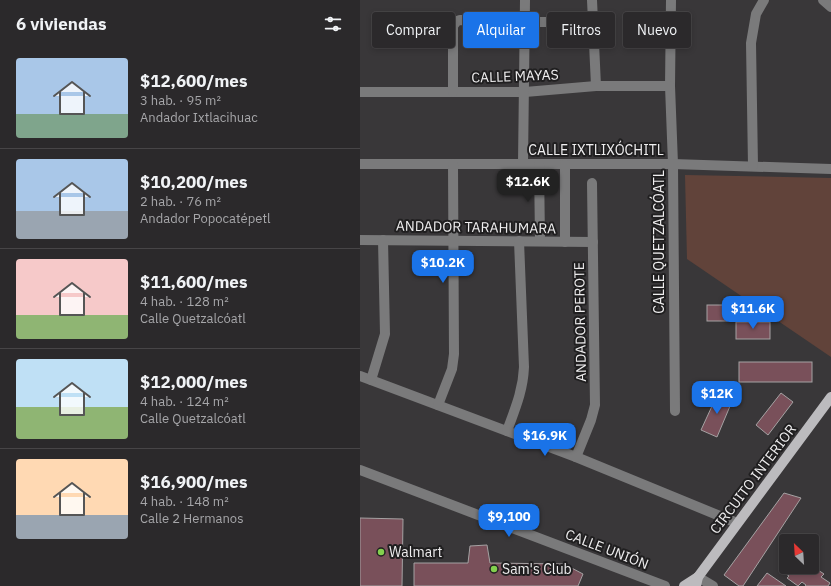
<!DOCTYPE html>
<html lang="es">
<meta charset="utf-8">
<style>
:root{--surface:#2b292b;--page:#373537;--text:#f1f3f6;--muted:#a6a6a9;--line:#474547;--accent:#1a73e8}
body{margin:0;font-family:"IBM Plex Sans",sans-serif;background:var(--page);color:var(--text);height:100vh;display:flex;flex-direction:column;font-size:15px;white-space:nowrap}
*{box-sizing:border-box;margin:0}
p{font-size:13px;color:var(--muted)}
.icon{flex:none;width:22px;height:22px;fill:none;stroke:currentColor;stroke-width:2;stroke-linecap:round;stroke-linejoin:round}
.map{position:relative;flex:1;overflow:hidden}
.panel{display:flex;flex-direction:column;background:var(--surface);width:360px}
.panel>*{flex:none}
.hud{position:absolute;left:12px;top:12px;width:380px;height:36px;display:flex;gap:8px}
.needle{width:26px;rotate:335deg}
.tools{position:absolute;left:419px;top:534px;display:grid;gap:8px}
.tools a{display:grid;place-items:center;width:40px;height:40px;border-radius:4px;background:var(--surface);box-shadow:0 2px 6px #0003,0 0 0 1px var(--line);font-size:20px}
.price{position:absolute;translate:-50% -34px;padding:0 9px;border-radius:8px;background:var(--accent);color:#fff;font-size:13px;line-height:26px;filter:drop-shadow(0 1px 2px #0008)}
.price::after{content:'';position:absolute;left:50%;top:24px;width:12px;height:9px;margin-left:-6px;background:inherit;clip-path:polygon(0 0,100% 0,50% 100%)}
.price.active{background:#222;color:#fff}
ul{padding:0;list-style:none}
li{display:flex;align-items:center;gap:12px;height:100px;padding:0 16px}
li+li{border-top:1px solid var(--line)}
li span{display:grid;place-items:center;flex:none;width:112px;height:80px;border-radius:4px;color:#555}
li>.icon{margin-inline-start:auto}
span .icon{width:48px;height:48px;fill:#fffc;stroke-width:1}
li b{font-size:17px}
h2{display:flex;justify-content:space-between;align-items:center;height:48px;padding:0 16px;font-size:17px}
.pill{padding:0 14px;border-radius:4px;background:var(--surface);box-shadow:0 2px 6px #0003,0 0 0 1px var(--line);font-size:14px;line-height:36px}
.pill.active{background:var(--accent);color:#fff}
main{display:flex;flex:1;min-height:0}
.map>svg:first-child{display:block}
.green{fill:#61433a}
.building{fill:#79505a;stroke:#a5a2a3}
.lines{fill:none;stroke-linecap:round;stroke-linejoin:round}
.minor{stroke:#7a7a7b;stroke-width:10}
.major{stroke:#bcbbbe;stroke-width:10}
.poi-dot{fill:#83d04e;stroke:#201f20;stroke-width:1.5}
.labels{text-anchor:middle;stroke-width:4;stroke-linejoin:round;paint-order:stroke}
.street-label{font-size:14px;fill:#efeeef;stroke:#201f20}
.poi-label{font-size:14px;fill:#efeeef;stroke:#201f20;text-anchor:start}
</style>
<main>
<section class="panel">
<h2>6 viviendas<svg class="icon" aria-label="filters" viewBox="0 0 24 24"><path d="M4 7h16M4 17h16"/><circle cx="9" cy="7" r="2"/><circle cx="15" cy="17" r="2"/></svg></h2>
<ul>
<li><span style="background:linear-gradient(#a9c7e8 70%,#7fa58c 0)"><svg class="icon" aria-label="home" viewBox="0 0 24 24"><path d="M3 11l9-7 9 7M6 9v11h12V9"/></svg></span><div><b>$12,600/mes</b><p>3 hab. · 95 m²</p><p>Andador Ixtlacihuac</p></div></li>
<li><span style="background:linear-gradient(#a9c7e8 65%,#9aa5b1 0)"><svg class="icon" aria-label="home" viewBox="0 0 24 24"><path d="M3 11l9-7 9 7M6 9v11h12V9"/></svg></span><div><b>$10,200/mes</b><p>2 hab. · 76 m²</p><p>Andador Popocatépetl</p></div></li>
<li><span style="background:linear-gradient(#f6c9c9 70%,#8fb573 0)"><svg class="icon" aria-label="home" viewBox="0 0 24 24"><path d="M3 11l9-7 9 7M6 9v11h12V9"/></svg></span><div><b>$11,600/mes</b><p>4 hab. · 128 m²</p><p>Calle Quetzalcóatl</p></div></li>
<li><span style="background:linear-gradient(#bfe0f5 60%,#8fb573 0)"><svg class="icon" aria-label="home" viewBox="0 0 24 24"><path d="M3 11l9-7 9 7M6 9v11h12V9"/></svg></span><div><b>$12,000/mes</b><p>4 hab. · 124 m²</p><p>Calle Quetzalcóatl</p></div></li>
<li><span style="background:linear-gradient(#ffd9b3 70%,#9aa5b1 0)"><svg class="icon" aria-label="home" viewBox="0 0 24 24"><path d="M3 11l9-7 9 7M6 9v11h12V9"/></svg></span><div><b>$16,900/mes</b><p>4 hab. · 148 m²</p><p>Calle 2 Hermanos</p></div></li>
</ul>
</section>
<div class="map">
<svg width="471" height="586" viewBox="0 0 471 586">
<rect width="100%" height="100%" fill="#393739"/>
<!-- green -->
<polygon class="green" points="325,175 471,178 471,357 327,259"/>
<!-- building -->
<g class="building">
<rect x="347" y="305" width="20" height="16"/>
<rect x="376" y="322" width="34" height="17"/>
<rect x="379" y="362" width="73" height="20"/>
<polygon points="358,393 373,399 357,437 341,430"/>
<polygon points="421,393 433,402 408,435 396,425"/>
<polygon points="424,493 441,498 383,586 379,586 364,575"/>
<polygon points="0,518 43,519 42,586 0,586"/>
<polygon points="127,545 130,563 204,564 223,574 218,586 54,586 54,563 108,563 110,546"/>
<polygon points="426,565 426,567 452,567 452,566 464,574 461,577 470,583 468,586 445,586 446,585 442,582 438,586 427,578 429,576 422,571"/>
<polygon points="407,573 426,586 397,586"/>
</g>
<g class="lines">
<!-- minor -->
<g class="minor">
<polyline points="232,0 236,86"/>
<polyline points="311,0 310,86 313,164 315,411"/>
<polyline points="463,0 471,7"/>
<polyline points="0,92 165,92 236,86 310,86"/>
<polyline points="93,92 93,26 97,21 100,20 166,22 232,22"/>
<polyline points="163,163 165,0"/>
<polyline points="0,164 313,164 471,169"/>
<polyline points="179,164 180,241"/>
<polyline points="393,166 391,43 396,14 404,0"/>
<polyline points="0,240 233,242"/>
<polyline points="205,242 205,164"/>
<polyline points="0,376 216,457 377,523"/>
<polyline points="11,380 25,334 23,240"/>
<polyline points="78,405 92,369 94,354 93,164"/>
<path d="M147 431C155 409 163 391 164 367L159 241"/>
<polyline points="216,457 231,420 235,405 232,183"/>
<polyline points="0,470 305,586"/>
<polyline points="338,577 353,586"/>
</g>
<!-- major -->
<g class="major">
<polyline points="324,586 338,577"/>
<polyline points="336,586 338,577 471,397"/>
</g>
</g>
<!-- markers -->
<g class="poi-dot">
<circle cx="21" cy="552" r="4"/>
<circle cx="134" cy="569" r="4"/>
</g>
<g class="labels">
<!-- street labels -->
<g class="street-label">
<text transform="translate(155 76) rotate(-2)" y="5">CALLE MAYAS</text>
<text x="236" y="155">CALLE IXTLIXÓCHITL</text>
<text transform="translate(116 227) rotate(1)" y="5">ANDADOR TARAHUMARA</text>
<text transform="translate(299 242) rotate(-90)" y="5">CALLE QUETZALCÓATL</text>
<text transform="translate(220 322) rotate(-91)" y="5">ANDADOR PEROTE</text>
<text transform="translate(393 479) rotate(-53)" y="5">CIRCUITO INTERIOR</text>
<text transform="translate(247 549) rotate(21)" y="5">CALLE UNIÓN</text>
</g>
<!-- poi labels -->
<g class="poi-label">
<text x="29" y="557">Walmart</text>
<text x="142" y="574">Sam's Club</text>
</g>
</g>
</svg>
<div class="tools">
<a><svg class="needle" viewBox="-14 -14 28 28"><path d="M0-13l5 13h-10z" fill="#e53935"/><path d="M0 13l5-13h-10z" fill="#a6a6a9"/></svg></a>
</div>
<b class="price active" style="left:168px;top:203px">$12.6K</b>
<b class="price" style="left:83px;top:284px">$10.2K</b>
<b class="price" style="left:393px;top:330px">$11.6K</b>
<b class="price" style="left:357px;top:415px">$12K</b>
<b class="price" style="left:185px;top:457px">$16.9K</b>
<b class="price" style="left:149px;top:538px">$9,100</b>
<div class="hud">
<a class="pill">Comprar</a>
<a class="pill active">Alquilar</a>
<a class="pill">Filtros</a>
<a class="pill">Nuevo</a>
</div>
</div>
</main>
